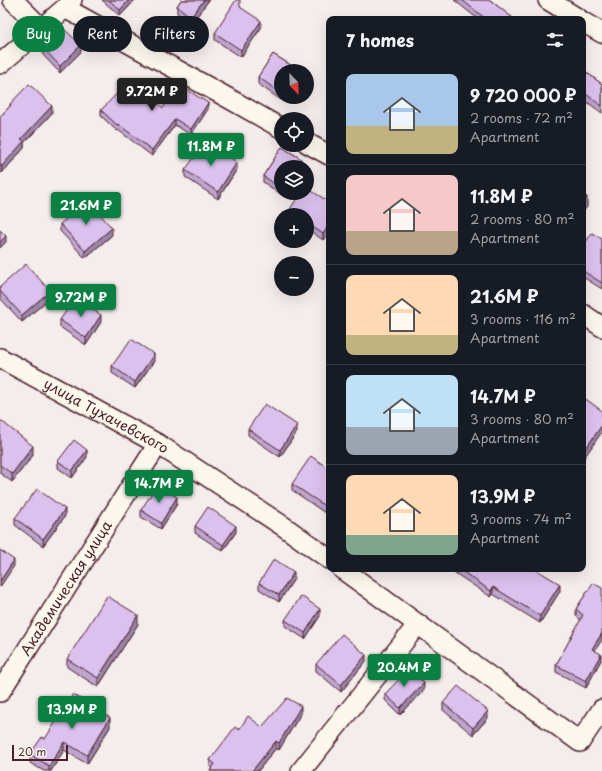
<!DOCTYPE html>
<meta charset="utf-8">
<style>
:root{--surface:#171b24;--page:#20242c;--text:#f1f3f6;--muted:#9ea1a6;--line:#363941;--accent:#0b8043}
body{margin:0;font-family:"Playpen Sans",sans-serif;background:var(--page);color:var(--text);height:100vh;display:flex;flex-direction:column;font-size:15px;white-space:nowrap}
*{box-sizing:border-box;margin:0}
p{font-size:13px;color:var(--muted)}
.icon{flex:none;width:22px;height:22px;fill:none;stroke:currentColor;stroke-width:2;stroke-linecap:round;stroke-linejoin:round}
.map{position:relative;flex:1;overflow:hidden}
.side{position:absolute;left:326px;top:16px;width:260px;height:556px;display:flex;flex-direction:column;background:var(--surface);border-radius:8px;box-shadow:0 4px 16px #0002}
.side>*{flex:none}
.hud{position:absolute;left:12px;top:16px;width:254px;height:36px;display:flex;gap:8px}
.needle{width:26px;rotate:157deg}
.fabs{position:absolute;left:274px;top:64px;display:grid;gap:8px}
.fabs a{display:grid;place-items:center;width:40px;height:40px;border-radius:50%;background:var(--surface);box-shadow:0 4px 16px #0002;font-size:20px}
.scale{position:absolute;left:12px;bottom:10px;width:56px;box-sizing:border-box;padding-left:4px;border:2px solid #4a1f2b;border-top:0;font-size:11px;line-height:14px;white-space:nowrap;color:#4a1f2b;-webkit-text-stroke:3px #fbf7ec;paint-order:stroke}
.price{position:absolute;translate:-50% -34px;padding:0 9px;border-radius:4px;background:var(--accent);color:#fff;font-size:13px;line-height:26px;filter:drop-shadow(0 1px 2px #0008)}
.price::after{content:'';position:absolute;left:50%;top:24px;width:12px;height:9px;margin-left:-6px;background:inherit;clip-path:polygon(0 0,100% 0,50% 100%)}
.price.active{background:#222;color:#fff}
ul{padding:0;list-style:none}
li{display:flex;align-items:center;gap:12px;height:100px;padding:0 20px}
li+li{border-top:1px solid var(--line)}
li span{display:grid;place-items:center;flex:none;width:112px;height:80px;border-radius:8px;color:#555}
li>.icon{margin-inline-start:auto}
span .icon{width:48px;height:48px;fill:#fffc;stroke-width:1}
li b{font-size:17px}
h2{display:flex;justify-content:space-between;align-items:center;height:48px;padding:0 20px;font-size:17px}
.pill{padding:0 14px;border-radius:18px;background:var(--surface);box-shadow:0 4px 16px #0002;font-size:14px;line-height:36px}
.pill.active{background:var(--accent);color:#fff}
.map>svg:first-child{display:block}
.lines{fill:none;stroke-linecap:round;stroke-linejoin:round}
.minor-casing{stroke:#4a1f2b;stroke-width:22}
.minor{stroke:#fbf7ec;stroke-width:19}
.wall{fill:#bda5cd;stroke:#4a1f2b}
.shaded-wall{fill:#9a86a7;stroke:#4a1f2b}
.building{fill:#dcc0ee;stroke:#4a1f2b}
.labels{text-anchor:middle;stroke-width:4;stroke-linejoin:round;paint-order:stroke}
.street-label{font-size:14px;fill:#4a1f2b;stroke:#fbf7ec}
</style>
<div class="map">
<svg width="602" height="771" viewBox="0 0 602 771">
<rect width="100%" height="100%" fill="#f5ecec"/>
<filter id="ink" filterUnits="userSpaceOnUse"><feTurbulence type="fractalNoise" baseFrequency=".025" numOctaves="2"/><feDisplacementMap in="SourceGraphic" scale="8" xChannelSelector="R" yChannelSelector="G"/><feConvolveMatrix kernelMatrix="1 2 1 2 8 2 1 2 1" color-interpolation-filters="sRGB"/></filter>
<g filter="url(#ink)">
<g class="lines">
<defs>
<g id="minor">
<polyline points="13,0 41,28"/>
<polyline points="548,0 579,19"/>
<polyline points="65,8 228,98 281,128"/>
<polyline points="583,22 602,33"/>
<polyline points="0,64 65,8 72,0"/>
<polyline points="307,143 329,155"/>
<polyline points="583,314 602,327"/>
<path id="s1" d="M0 358 158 444 286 528 329 559"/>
<polyline points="342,569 580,742 602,709"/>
<path id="s2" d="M0 692 158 444"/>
<polyline points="301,771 418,624"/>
</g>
</defs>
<!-- minor casing -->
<use href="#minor" class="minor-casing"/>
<!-- minor -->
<use href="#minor" class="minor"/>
</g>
<!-- wall -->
<g class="wall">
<polygon points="102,0 135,0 120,16"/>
<polygon points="181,0 209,0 191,24 177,13 177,6"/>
<polygon points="454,0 490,0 514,19 478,19"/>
<polygon points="240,7 261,28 241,57 215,40 215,33"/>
<polygon points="43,48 81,52 60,73 43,55"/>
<polygon points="273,54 297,69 297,71 281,71 281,97 283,97 281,100 258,84 258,77"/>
<polygon points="583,70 602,84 602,113 583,99"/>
<polygon points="10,104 52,113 24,143 24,148 2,173 0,171 0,117 10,106"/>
<polygon points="163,108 208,109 191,135 175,125 152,156 118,130 117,131 101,116 101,110"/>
<polygon points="282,147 301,159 301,167 281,167 281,193 284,193 282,195 263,182 263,176"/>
<polygon points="237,169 218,199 185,177 185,170"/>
<polygon points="329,202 329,232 323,240 307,229 307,215 289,215 289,211"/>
<polygon points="60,224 112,235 85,258 60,231"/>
<polygon points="602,239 602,289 583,277 583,246"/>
<polygon points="0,287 50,298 22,322 0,298"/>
<polygon points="60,320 101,322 86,345 60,327"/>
<polygon points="154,361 135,388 112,373 112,366"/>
<polygon points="0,420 33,455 12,482 0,473"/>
<polygon points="248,429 297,432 280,457 248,435"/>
<polygon points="87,457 72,478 58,468 58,461"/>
<polygon points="329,469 325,513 292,490 292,484"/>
<polygon points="177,504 161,529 141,517 141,510"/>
<polygon points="65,516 43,546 15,525 15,518"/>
<polygon points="195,526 236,532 223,551 195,533"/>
<polygon points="449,569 535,569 560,591 540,623 493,594 491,597"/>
<polygon points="294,579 279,602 259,589 259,583"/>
<polygon points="593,583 595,650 601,660 586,688 556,672 556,665 581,620 576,616 576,609"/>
<polygon points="320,616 305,639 285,626 285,620"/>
<polygon points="138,624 98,687 67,667 67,659"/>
<polygon points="366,661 341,692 316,671 316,664"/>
<polygon points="424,690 400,715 385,700 385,694"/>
<polygon points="443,703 488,718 473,735 443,710"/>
<polygon points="301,713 279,750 276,748 258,771 210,771 212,768 210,767 210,760 239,730 262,727"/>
<polygon points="110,727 87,764 64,750 51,771 44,771 30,763 30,754 45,739"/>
</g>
<!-- shaded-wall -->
<g class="shaded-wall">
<polygon points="129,0 135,0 120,16 120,10"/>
<polygon points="204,0 209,0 191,24 191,17"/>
<polygon points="261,21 261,28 241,57 241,50"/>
<polygon points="81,45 81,52 60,73 60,66"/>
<polygon points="208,103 208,109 191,135 191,129"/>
<polygon points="52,106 52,113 24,143 24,148 2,173 2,166 21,139"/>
<polygon points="175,119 175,125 152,156 152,150"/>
<polygon points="301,159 301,167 296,167"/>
<polygon points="237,162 237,169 218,199 218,192"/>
<polygon points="587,197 587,207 583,212 583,203"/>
<polygon points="329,225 329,232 323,240 323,234"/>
<polygon points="112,228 112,235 85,258 85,251"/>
<polygon points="6,236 6,242 0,248 0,242"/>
<polygon points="50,291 50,298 22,322 22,315"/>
<polygon points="101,315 101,322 86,345 86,338"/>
<polygon points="154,354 154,361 135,388 135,382"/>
<polygon points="297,425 297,432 280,457 280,450"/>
<polygon points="602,425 602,432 584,458 584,451"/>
<polygon points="33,446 33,455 12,482 12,474"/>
<polygon points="87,450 87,457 72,478 72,471"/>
<polygon points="177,497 177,504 161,529 161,523"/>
<polygon points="329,500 329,507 325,513 325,506"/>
<polygon points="65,509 65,516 43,546 43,539"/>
<polygon points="236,526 236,532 223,551 223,545"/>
<polygon points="14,560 14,566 0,587 0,581"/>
<polygon points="294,572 294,579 279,602 279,595"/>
<polygon points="560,584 560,591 540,623 540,616"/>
<polygon points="493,587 493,594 491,597 491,591"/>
<polygon points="320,609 320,616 305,639 305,633"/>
<polygon points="138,615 138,624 98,687 98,678"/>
<polygon points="602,633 602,640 592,655 592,649"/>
<polygon points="601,654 601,660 586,688 586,681"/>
<polygon points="366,655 366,661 341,692 341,685"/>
<polygon points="424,683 424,690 400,715 400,708"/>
<polygon points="301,706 301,713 279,750 279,743"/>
<polygon points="488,711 488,718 473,735 473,728"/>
<polygon points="110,718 110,727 87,764 87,755"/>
<polygon points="276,741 276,748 258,771 252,771"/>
<polygon points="64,742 64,750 51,771 49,771 49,766"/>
</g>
<!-- building -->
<g class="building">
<polygon points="109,0 129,0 120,10"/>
<polygon points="181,0 204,0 191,17 177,6"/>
<polygon points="236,0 240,0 240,7 261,21 241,50 215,33"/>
<polygon points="462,0 490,0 514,19 486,19"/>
<polygon points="63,28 81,45 60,66 43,48"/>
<polygon points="273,54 297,69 295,71 281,71 281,93 258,77"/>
<polygon points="583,70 602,84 602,106 583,92"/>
<polygon points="132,78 163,108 178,84 208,103 191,129 175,119 152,150 118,124 117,125 101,110"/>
<polygon points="29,84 52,106 21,139 24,141 2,166 0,165 0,117 11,105 10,104"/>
<polygon points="206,142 237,162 218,192 185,170"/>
<polygon points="282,147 301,159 296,167 281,167 281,188 263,176"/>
<polygon points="307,188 329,202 329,225 323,234 307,223 307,215 295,215 289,211 300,193 307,193"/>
<polygon points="583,194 587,197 583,203"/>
<polygon points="88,201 112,228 85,251 60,224"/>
<polygon points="0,230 6,236 0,242"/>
<polygon points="592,233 602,239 602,283 583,271 583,246"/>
<polygon points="26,264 50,291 22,315 0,291 0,287"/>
<polygon points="75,298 101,315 86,338 60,320"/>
<polygon points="131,339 154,354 135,382 112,366"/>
<polygon points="583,397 602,411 602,425 584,451 583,451"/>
<polygon points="265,404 297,425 280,450 248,429"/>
<polygon points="0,420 33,446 12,474 0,465"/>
<polygon points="74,440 87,450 72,471 58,461"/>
<polygon points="311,456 329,469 329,500 325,506 292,484"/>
<polygon points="157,485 177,497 161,523 141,510"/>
<polygon points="37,489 65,509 43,539 15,518"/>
<polygon points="208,507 236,526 223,545 195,526"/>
<polygon points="0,550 14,560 0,581"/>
<polygon points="274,559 294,572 279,595 259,583"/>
<polygon points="459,569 535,569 560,584 540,616 493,587 491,591"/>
<polygon points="593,583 602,588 602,633 592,649 601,654 586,681 556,665 583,615 576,609"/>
<polygon points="107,596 138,615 98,678 67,659"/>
<polygon points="301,596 320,609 305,633 285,620"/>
<polygon points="342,634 366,655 341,685 316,664"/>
<polygon points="409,669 424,683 400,708 385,694"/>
<polygon points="458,686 488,711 473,728 443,703"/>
<polygon points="73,694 110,718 87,755 64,742 49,766 30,754 42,737 45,739"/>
<polygon points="287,698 301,706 279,743 276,741 252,771 210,771 215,764 210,760 235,727 239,730 248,716 262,727"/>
</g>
</g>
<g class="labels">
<!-- street labels -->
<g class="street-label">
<text dy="5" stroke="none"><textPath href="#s1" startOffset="121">улица Тухачевского</textPath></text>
<text dy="5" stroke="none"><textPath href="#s2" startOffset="123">Академическая улица</textPath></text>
</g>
</g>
</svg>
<div class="fabs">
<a><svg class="needle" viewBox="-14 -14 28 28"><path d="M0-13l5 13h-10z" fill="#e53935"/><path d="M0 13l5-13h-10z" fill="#9ea1a6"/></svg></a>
<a><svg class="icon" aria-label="locate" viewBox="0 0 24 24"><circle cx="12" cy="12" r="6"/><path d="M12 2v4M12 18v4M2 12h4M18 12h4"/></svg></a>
<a><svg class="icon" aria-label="layers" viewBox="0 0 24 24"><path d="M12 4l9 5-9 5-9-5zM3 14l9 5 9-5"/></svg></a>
<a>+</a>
<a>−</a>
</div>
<div class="scale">20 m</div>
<b class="price active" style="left:152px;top:112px">9.72M ₽</b>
<b class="price" style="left:211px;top:167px">11.8M ₽</b>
<b class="price" style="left:86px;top:226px">21.6M ₽</b>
<b class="price" style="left:81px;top:318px">9.72M ₽</b>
<b class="price" style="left:159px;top:504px">14.7M ₽</b>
<b class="price" style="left:404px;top:688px">20.4M ₽</b>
<b class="price" style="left:72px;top:730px">13.9M ₽</b>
<div class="hud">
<a class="pill active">Buy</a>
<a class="pill">Rent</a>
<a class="pill">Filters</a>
</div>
<section class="side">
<h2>7 homes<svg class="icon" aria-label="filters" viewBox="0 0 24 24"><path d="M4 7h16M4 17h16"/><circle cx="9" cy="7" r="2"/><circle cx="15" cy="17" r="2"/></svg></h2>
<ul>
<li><span style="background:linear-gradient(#a9c7e8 65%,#c2b280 0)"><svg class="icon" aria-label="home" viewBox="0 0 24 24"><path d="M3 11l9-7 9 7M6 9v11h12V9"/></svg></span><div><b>9 720 000 ₽</b><p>2 rooms · 72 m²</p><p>Apartment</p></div></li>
<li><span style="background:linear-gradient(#f6c9c9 70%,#b9a48a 0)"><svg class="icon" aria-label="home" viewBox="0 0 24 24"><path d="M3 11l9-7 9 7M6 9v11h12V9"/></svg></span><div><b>11.8M ₽</b><p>2 rooms · 80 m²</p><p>Apartment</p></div></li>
<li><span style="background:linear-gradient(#ffd9b3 75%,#c2b280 0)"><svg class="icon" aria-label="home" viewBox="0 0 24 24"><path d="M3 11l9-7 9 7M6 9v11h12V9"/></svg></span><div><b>21.6M ₽</b><p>3 rooms · 116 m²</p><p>Apartment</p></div></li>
<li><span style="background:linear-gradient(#bfe0f5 65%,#9aa5b1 0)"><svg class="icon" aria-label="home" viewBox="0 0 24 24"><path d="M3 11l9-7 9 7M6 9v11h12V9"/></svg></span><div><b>14.7M ₽</b><p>3 rooms · 80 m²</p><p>Apartment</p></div></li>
<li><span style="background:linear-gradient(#ffd9b3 75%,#7fa58c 0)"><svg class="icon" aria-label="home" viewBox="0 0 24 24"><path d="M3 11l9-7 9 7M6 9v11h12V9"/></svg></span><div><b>13.9M ₽</b><p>3 rooms · 74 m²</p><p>Apartment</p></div></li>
</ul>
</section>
</div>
